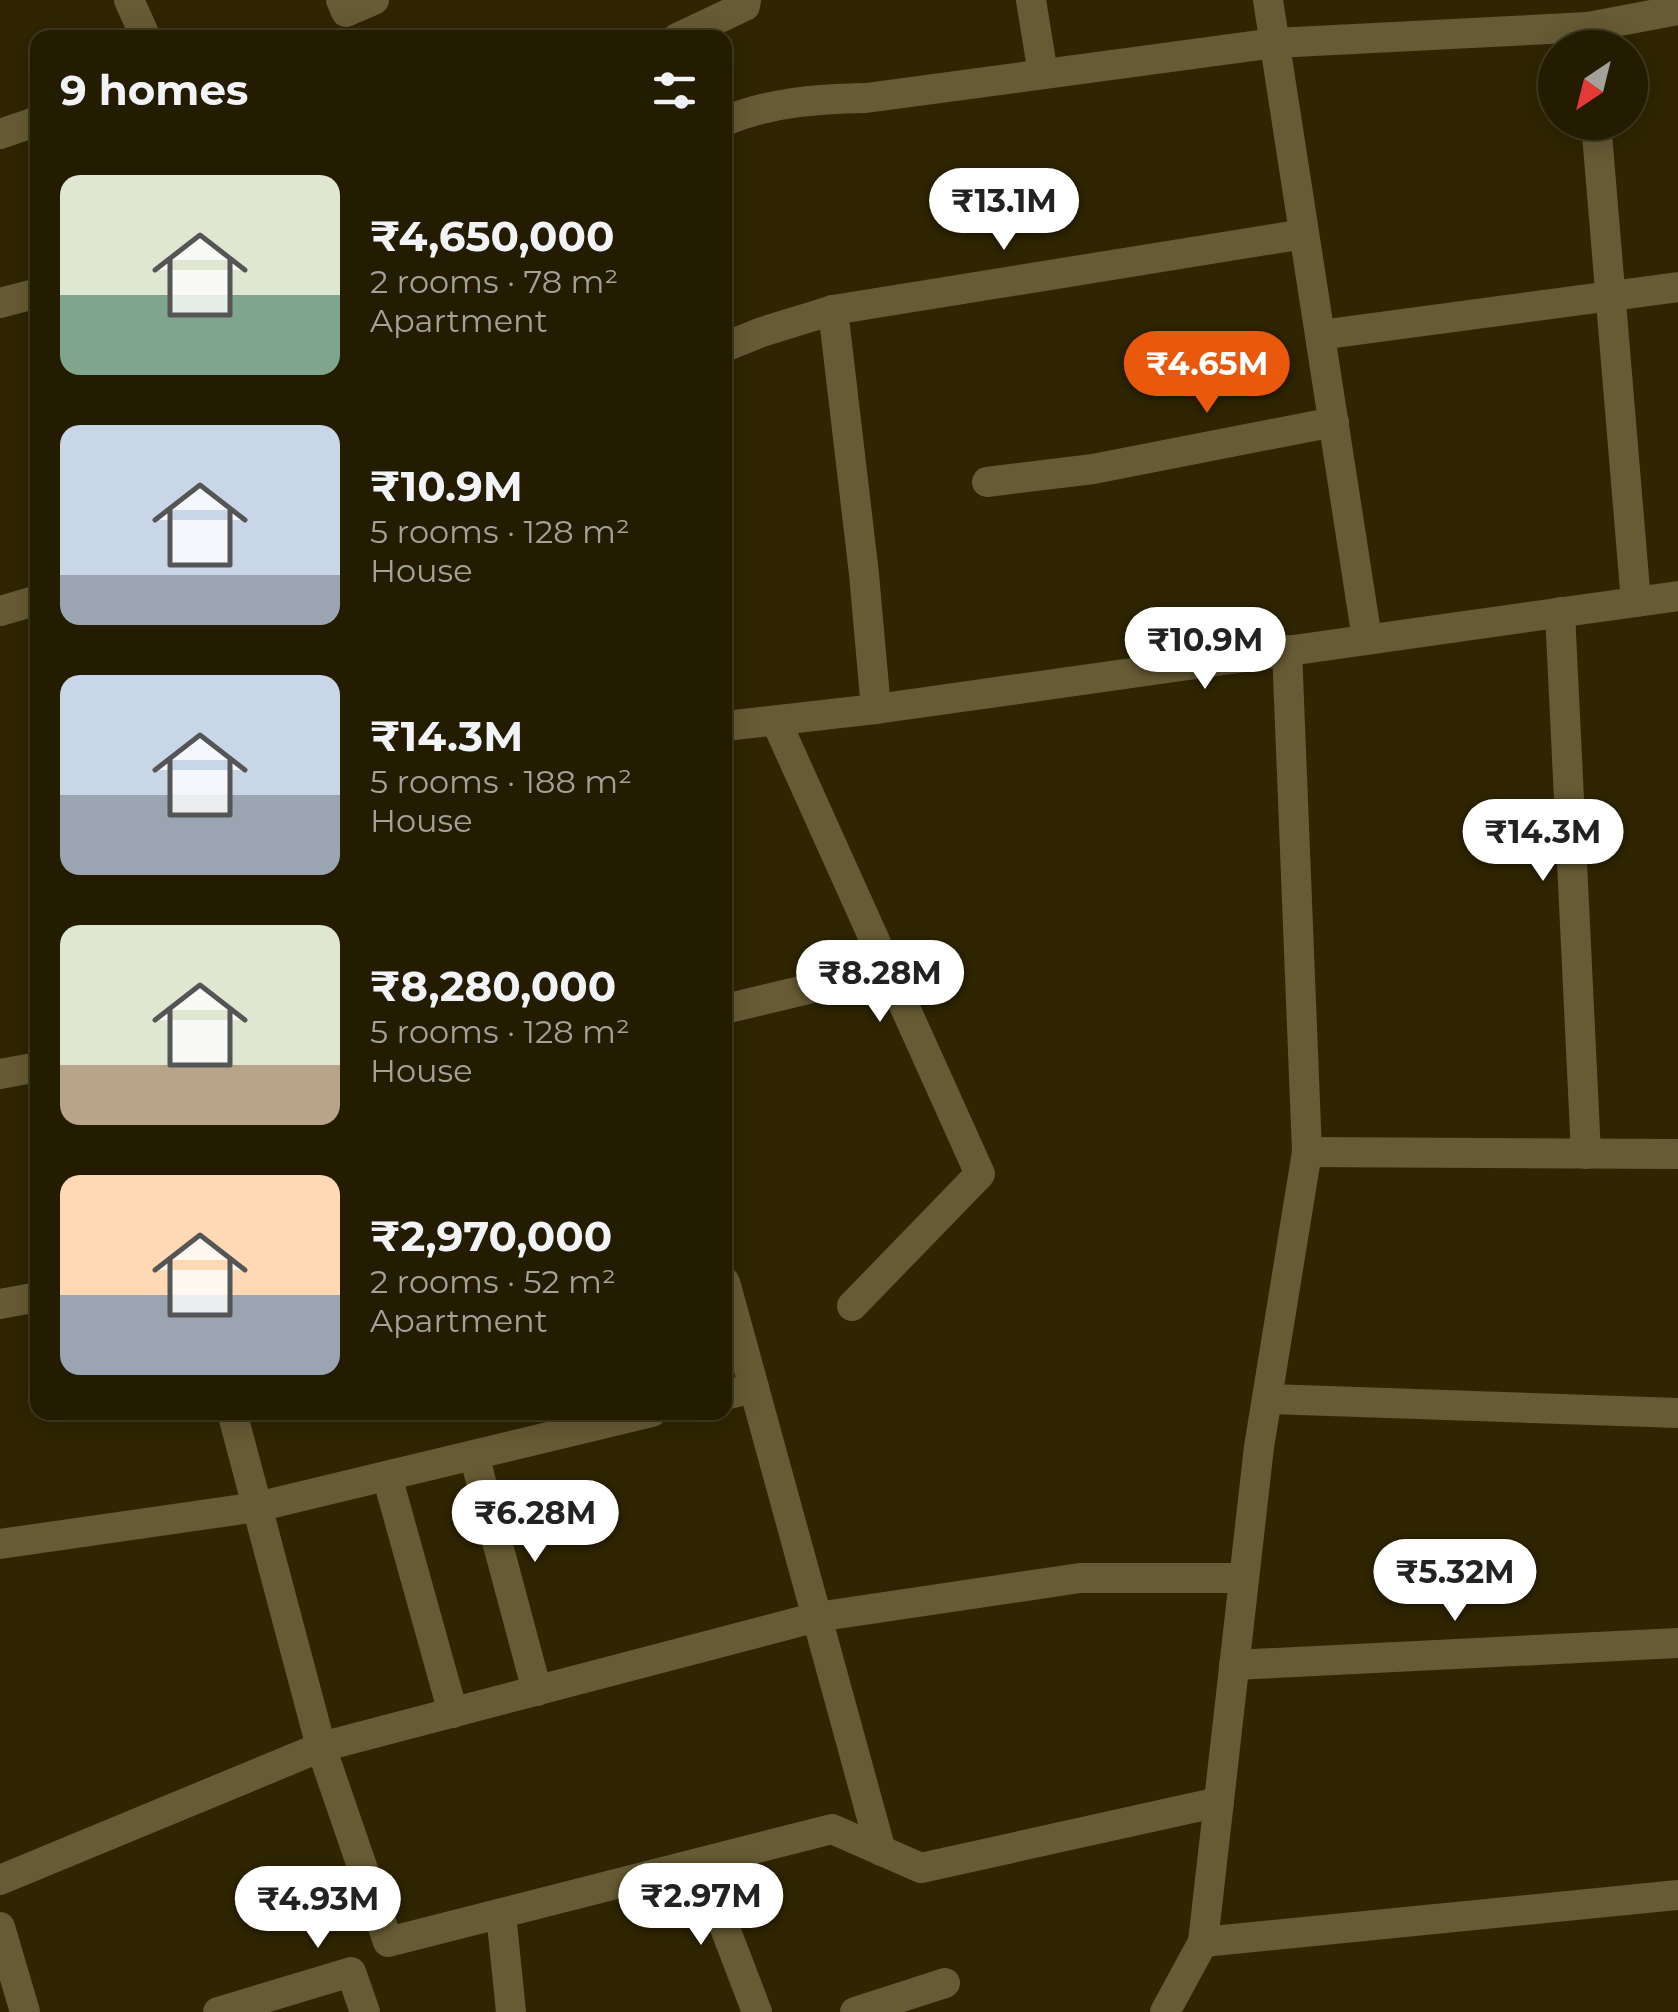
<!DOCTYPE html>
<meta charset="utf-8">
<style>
:root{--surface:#231c00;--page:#2b250a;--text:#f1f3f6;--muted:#a3a199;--line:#403a22;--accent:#ea580c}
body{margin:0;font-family:Montserrat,sans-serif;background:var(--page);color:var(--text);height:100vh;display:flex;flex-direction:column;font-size:38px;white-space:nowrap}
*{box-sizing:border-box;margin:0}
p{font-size:32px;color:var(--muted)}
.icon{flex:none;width:55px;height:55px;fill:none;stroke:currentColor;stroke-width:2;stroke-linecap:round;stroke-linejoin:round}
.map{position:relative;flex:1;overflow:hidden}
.sheet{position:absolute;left:30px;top:30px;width:702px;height:1390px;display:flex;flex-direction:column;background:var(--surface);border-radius:20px;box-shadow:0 5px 25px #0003,0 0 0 2px var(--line)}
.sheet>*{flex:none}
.needle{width:65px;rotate:215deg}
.buttons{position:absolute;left:1538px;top:30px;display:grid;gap:20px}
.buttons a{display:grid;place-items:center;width:110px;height:110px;border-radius:50%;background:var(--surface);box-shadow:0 5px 25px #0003,0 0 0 2px var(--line);font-size:50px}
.price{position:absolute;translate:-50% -85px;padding:0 22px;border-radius:35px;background:#fff;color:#222;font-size:32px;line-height:65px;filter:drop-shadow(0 2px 5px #0008)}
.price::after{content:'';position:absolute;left:50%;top:60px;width:30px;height:22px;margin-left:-15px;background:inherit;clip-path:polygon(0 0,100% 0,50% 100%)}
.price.selected{background:var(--accent);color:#fff}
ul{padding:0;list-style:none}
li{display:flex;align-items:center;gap:30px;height:250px;padding:0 30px}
li span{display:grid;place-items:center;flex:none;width:280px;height:200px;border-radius:20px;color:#555}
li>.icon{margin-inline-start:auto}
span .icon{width:120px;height:120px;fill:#fffc;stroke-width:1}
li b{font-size:42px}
h2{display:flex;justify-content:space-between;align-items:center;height:120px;padding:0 30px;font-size:42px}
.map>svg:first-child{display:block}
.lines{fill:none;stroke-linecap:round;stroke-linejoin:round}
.street{stroke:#665b34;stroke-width:30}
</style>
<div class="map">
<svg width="1678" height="2012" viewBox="0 0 1678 2012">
<rect width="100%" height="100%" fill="#2f2500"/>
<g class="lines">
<!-- street -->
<g class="street">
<polyline points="129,0 146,38"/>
<polyline points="341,0 346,12 374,0"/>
<polyline points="1031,0 1043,74"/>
<polyline points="1268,0 1367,639"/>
<polyline points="1588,27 1678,10"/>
<polyline points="677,38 745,6 746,0"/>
<path d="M725 121C770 102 818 99 866 98L1275 43 1588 27 1590 48"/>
<polyline points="1596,122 1636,602"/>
<polyline points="0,134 38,121"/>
<polyline points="0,303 38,293"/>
<polyline points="833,310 864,574 876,709"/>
<polyline points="1320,335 1678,287"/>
<polyline points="725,347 759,333 833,310 1304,234"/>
<polyline points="987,482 1093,469 1334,422"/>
<polyline points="0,611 38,600"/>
<polyline points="1560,612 1586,1154"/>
<polyline points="776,721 980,1174 852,1306"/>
<polyline points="725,726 876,709 1678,596"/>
<polyline points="725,1009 888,970"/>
<polyline points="0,1074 38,1067"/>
<polyline points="1307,1152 1678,1154"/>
<polyline points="725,1282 881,1851"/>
<polyline points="0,1304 38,1297"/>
<polyline points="725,1395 754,1388"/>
<polyline points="1267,1399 1678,1413"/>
<polyline points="232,1412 321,1747 817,1617 1080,1578 1244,1578"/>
<polyline points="474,1455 537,1691"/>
<polyline points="387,1476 453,1713"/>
<polyline points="0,1544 257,1507 652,1412"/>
<polyline points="1234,1665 1678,1643"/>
<polyline points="700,1863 757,2012"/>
<polyline points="0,1880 321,1747 388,1942 832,1829 921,1868 1219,1802"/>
<polyline points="501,1914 511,2012"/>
<polyline points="0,1927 25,2012"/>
<polyline points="1203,1942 1678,1895"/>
<polyline points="218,2012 351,1972 365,2012"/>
<polyline points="855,2012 945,1983"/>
<polyline points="1165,2012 1203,1942 1259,1447 1307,1152 1287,650"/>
</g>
</g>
</svg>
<div class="buttons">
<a><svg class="needle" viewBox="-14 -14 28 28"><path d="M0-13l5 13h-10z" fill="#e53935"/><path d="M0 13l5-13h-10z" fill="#a3a199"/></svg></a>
</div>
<b class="price" style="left:1004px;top:253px">₹13.1M</b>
<b class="price selected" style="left:1207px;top:416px">₹4.65M</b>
<b class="price" style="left:1205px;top:692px">₹10.9M</b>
<b class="price" style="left:1543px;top:884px">₹14.3M</b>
<b class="price" style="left:880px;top:1025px">₹8.28M</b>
<b class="price" style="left:535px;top:1565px">₹6.28M</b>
<b class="price" style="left:1455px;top:1624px">₹5.32M</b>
<b class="price" style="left:701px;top:1948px">₹2.97M</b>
<b class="price" style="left:318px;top:1951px">₹4.93M</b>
<section class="sheet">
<h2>9 homes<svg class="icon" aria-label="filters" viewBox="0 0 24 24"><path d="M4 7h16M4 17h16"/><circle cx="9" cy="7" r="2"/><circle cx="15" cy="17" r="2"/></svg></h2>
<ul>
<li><span style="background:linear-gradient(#dfe7d0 60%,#7fa58c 0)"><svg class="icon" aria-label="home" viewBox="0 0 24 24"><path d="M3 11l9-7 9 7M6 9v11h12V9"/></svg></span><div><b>₹4,650,000</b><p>2 rooms · 78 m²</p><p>Apartment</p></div></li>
<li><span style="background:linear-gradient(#c9d6e8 75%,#9aa5b1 0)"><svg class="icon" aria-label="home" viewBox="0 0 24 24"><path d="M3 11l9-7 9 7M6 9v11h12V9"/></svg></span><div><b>₹10.9M</b><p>5 rooms · 128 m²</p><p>House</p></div></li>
<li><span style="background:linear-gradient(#c9d6e8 60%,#9aa5b1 0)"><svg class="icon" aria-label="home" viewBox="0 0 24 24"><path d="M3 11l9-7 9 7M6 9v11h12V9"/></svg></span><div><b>₹14.3M</b><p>5 rooms · 188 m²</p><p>House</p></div></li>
<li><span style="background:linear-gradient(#dfe7d0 70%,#b9a48a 0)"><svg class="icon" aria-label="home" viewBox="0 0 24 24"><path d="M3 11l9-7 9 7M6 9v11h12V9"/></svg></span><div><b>₹8,280,000</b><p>5 rooms · 128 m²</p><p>House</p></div></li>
<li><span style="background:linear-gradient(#ffd9b3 60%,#9aa5b1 0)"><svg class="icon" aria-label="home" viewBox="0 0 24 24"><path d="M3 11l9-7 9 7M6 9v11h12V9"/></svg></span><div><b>₹2,970,000</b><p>2 rooms · 52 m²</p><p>Apartment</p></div></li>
</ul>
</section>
</div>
